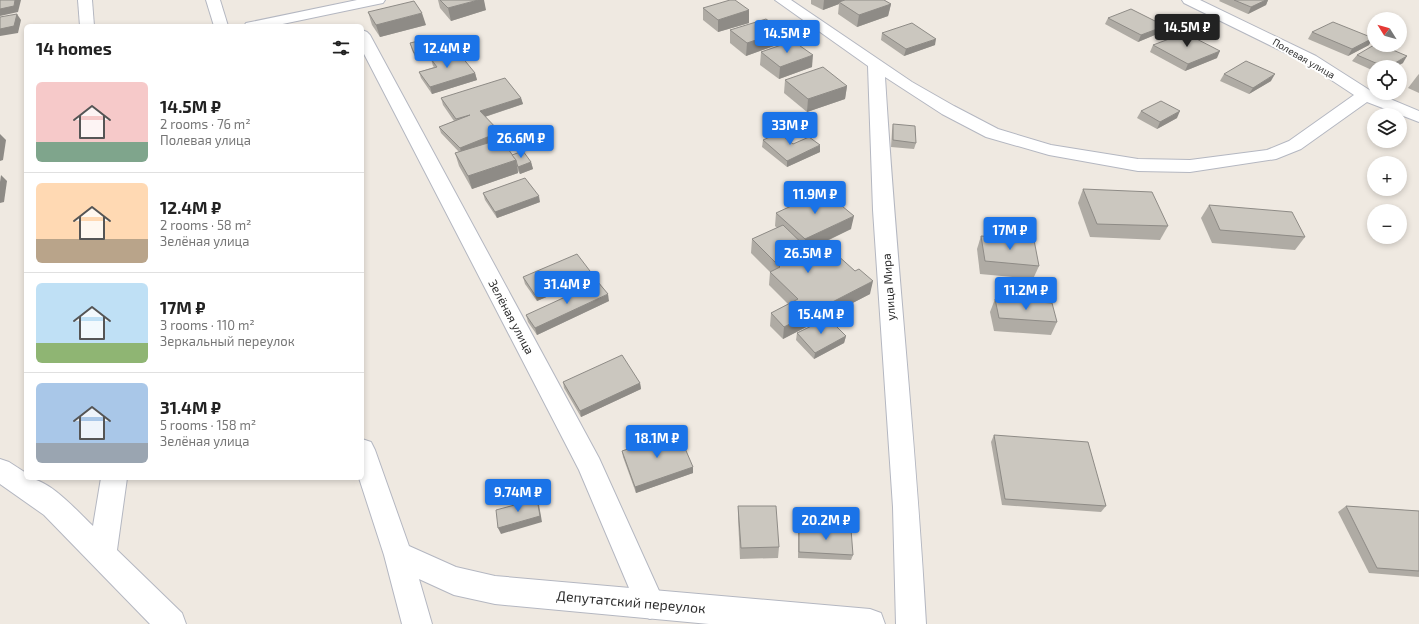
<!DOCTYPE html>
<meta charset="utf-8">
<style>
:root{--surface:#fff;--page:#f2f2f2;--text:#222;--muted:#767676;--line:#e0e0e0;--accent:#1a73e8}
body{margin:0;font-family:"Exo 2",sans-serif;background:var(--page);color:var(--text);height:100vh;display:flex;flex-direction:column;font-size:15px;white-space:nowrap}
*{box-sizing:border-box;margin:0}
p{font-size:13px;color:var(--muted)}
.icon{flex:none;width:22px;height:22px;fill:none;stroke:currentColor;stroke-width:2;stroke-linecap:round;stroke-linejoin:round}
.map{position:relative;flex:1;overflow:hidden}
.details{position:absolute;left:24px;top:24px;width:340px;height:456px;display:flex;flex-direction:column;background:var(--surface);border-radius:6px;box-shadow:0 2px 6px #0003}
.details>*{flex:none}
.needle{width:26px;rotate:307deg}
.controls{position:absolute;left:1367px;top:12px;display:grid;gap:8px}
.controls a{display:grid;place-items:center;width:40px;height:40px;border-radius:50%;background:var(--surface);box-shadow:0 2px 6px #0003;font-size:20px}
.price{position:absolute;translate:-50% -34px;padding:0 9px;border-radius:4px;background:var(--accent);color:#fff;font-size:13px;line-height:26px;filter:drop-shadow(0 1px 2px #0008)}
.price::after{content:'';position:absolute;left:50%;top:24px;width:12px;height:9px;margin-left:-6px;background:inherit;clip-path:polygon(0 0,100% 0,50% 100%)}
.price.selected{background:#222;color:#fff}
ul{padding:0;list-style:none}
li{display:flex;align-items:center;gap:12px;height:100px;padding:0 12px}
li+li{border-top:1px solid var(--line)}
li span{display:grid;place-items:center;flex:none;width:112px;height:80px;border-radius:6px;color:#555}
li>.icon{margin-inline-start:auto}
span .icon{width:48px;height:48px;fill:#fffc;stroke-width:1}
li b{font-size:17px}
h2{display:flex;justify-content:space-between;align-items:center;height:48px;padding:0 12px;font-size:17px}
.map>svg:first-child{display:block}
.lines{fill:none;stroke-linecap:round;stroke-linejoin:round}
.minor-casing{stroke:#b4b7c1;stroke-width:2}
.tertiary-casing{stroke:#b4b7c1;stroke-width:2}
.minor{fill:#fff;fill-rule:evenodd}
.tertiary{fill:#fff;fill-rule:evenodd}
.wall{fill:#afaba4}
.shaded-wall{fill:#8e8b86}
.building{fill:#cbc7bf;stroke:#8e8b86}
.labels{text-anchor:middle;stroke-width:4;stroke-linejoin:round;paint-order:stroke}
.far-street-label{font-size:10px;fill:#2e2e2e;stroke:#fff}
.street-label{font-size:12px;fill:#2e2e2e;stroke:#fff}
.near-street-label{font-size:14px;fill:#2e2e2e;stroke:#fff}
</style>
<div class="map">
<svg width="1419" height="624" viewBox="0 0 1419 624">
<rect width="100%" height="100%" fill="#efe9e1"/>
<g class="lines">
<defs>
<g id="minor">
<polygon points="78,0 92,0 94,26 80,26"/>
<polygon points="357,0 385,0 383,3 378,4 273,26 244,26 246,23 251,22"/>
<path d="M775 0H791L912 82 954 106 998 129 1051 145 1138 159 1190 160 1267 150 1289 141 1354 95 1304 62 1184 3 1182 0H1200L1316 56 1371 91 1419 111V122L1367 102 1301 149 1276 159 1190 172 1138 171 1049 155 986 137 942 114 885 77C896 260 916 442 926 624H896L893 507 873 210 868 66Z"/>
<polygon points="362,30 367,32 370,35 599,458 665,604 660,614 650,619 640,614 579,470 362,50"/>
<path d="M0 459 9 462 26 473V478C49 478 77 511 93 526L101 478H127L117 550 182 613 186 624H150L44 515 0 484Z"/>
</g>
<g id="tertiary">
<polygon points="206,0 220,0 228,26 214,26"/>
<polygon points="362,439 371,442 375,450 409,546 456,567 495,576 870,609 881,613 885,624 709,624 495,604 454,595 419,579 432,624 402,624 384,555 359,478 362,478"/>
</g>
</defs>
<!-- minor casing -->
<use href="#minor" class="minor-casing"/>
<!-- tertiary casing -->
<use href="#tertiary" class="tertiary-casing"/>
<!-- minor -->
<use href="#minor" class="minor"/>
<!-- tertiary -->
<use href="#tertiary" class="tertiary"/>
</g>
<!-- wall -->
<g class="wall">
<polygon points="438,0 440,0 486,10 451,21 440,8"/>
<polygon points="811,0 884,0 891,4 888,16 857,27 838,14 839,4 823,10 811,4"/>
<polygon points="1220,0 1268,0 1266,5 1248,14 1219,1"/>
<polygon points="703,8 749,10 749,23 718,32 703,20"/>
<polygon points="368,12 426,25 380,37 372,25"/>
<polygon points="1108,18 1162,32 1138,42 1105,24"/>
<polygon points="730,30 783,31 782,43 746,56 730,43"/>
<polygon points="1312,32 1369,45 1348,56 1308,39"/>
<polygon points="882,33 935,45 904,56 881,40"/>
<polygon points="410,43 447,52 416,59 412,50"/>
<polygon points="1153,45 1217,58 1185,71 1150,52"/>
<polygon points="761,52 812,67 779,79 760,65"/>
<polygon points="1357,55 1403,63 1395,67 1374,67 1374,71 1352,61"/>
<polygon points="431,59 475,73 477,80 432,94 421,78 419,72 434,67 433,66"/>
<polygon points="1224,74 1271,81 1249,94 1220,81"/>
<polygon points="1419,74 1419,93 1408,88 1418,75"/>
<polygon points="785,80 847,86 845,99 807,112 784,93"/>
<polygon points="441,98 521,98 523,104 485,117 500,132 502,138 498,140 512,155 531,162 533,169 520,174 518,171 518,173 472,189 459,166 455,153 459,152 441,133 439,127 454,121 443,105"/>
<polygon points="1141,111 1177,118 1157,129 1137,118"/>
<polygon points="893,124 916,143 914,149 891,147 892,131"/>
<polygon points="763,140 793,144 820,152 787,167 762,147"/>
<polygon points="1083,189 1168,226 1160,240 1090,237 1078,203"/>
<polygon points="483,193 540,202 497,218 485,200"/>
<polygon points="1209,205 1305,237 1295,250 1212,243 1201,218"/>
<polygon points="776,213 851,229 809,250 870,294 783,339 770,326 771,313 788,304 769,285 770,272 751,253 752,239 777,228 775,226"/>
<polygon points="981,236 1039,266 1033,279 980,274 977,249"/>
<polygon points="590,271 591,278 537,301 525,284 523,277"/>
<polygon points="995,299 1057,322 1051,335 994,331 990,312"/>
<polygon points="609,301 537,335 528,322 526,315"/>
<polygon points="797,333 846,336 844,343 814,359 796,340"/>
<polygon points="563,382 640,383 641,389 581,417 564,388"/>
<polygon points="994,435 1106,506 1101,512 1002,505 991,442"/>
<polygon points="622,451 693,467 693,473 636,493 623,457"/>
<polygon points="738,506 779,547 778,558 740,559 738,518"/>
<polygon points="1346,506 1419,511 1419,577 1369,573 1338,512"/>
<polygon points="799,527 853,555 851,560 798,558 798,533"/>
</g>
<!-- shaded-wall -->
<g class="shaded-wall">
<polygon points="15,0 21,0 18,12 0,16 0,9"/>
<polygon points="478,0 484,0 486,10 451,21 448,8"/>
<polygon points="824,0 851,0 839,2 839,4 823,10"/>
<polygon points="1266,0 1268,0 1266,5 1248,14 1251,7"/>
<polygon points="891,4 888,16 857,27 859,15"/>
<polygon points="749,10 749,23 718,32 718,20"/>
<polygon points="422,13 426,25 380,37 376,25"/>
<polygon points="17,14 21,20 18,33 0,36 0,29"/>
<polygon points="1165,26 1162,32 1138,42 1141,35"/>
<polygon points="783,31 782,43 746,56 747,43"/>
<polygon points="1373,38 1369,45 1348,56 1352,49"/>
<polygon points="936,39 935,45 904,56 906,49"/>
<polygon points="445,46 447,52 416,59 414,53"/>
<polygon points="1220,51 1217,58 1185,71 1188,64"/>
<polygon points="813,55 812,67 779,79 780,67"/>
<polygon points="1407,56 1403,63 1395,67 1388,67"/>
<polygon points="475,73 477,80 432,94 430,87"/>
<polygon points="1275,74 1271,81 1249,94 1253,88"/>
<polygon points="847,86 845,99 807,112 808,99"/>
<polygon points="521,98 523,104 481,118 480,111"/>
<polygon points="1180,111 1177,118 1157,129 1160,122"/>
<polygon points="500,132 502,138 462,155 460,148"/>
<polygon points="0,134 6,140 3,160 0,161"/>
<polygon points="820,145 820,152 787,167 787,161"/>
<polygon points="516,160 518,173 472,189 468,176"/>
<polygon points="531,162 533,169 520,174 518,167"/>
<polygon points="1,175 7,181 4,202 0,203 0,182"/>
<polygon points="539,196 540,202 497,218 495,212"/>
<polygon points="854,216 851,229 803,252 805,239"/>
<polygon points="590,271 591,278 537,301 535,295"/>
<polygon points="873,281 870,294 783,339 784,327"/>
<polygon points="608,294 609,301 537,335 535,328"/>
<polygon points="846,336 844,343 814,359 815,353"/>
<polygon points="640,383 641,389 581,417 580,411"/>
<polygon points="693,467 693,473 636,493 635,487"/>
<polygon points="537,499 539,505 542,522 501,534 498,528"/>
</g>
<!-- building -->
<g class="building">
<polygon points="0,0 15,0 14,6 0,9"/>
<polygon points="440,0 478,0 448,8"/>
<polygon points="730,0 735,0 749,10 718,20 703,8"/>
<polygon points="845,0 884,0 891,4 859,15 839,2"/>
<polygon points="1234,0 1266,0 1251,7"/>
<polygon points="414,1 422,13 376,25 368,12"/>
<polygon points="1131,9 1165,26 1141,35 1108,18"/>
<polygon points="17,14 14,26 0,29 0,17"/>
<polygon points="766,19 783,31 747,43 730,30"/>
<polygon points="1333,22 1373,38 1352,49 1312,32"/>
<polygon points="912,23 936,39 906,49 882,33"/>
<polygon points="1185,33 1220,51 1188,64 1153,45"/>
<polygon points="440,36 445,46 414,53 410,43"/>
<polygon points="793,41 813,55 780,67 761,52"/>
<polygon points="1374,45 1381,45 1407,56 1388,67 1385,67 1357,55"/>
<polygon points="457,51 475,73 430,87 419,72 437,67 431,59"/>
<polygon points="1246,61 1275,74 1253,88 1224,74"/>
<polygon points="823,67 847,86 808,99 785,80"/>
<polygon points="505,78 521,98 480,111 500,132 460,148 439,127 470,115 456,119 441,98"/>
<polygon points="1161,101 1180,111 1160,122 1141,111"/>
<polygon points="893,124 915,126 916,143 893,140"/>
<polygon points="779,133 793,144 809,137 820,145 787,161 763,140"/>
<polygon points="501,139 516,160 468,176 455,153"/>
<polygon points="523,151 531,162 518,167 517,164 516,160 512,155"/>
<polygon points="525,178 539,196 495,212 483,193"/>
<polygon points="1083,189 1152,192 1168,226 1097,224"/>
<polygon points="824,191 854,216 805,239 776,213"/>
<polygon points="1209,205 1292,212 1305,237 1220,230"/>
<polygon points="783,225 811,252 826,245 855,271 859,269 873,281 784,327 771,313 798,299 770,272 780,267 752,239"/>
<polygon points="981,236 1034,240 1039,266 985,261"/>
<polygon points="577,254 590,271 535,295 523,277"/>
<polygon points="598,282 608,294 535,328 526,315"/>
<polygon points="995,299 1052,303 1057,322 999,318"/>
<polygon points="828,318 846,336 815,353 797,333"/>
<polygon points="622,355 640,383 580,411 563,382"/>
<polygon points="678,432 693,467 635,487 622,451"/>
<polygon points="994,435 1088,442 1106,506 1005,499"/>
<polygon points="537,499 540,516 498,528 496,510"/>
<polygon points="738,506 776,506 779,547 741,548"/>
<polygon points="1346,506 1419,511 1419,571 1377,568"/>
<polygon points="799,527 851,529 853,555 799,552"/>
</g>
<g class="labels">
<!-- far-street labels -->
<g class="far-street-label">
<text transform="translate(1304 58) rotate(30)" y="4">Полевая улица</text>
</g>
<!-- street labels -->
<g class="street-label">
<text transform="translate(889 287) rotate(-94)" y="4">улица Мира</text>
<text transform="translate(511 317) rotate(62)" y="4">Зелёная улица</text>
</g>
<!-- near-street labels -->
<g class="near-street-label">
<text transform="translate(631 602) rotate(5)" y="5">Депутатский переулок</text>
</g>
</g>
</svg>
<div class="controls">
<a><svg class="needle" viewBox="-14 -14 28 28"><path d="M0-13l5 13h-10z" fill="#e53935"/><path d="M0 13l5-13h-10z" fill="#767676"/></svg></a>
<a><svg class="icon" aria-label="locate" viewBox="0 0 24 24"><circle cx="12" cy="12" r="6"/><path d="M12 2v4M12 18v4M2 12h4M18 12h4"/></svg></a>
<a><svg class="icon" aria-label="layers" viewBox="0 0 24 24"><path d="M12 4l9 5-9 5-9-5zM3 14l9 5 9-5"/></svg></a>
<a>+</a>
<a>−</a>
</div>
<b class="price selected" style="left:1187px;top:48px">14.5M ₽</b>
<b class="price" style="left:787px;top:54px">14.5M ₽</b>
<b class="price" style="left:447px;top:69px">12.4M ₽</b>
<b class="price" style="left:790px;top:146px">33M ₽</b>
<b class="price" style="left:521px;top:159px">26.6M ₽</b>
<b class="price" style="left:815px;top:215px">11.9M ₽</b>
<b class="price" style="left:1010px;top:251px">17M ₽</b>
<b class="price" style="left:808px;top:274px">26.5M ₽</b>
<b class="price" style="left:567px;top:305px">31.4M ₽</b>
<b class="price" style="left:1026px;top:311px">11.2M ₽</b>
<b class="price" style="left:821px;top:335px">15.4M ₽</b>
<b class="price" style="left:657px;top:459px">18.1M ₽</b>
<b class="price" style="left:518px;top:513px">9.74M ₽</b>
<b class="price" style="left:826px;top:541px">20.2M ₽</b>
<section class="details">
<h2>14 homes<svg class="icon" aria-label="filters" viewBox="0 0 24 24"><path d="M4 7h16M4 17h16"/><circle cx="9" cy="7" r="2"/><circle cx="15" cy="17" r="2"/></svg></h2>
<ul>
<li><span style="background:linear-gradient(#f6c9c9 75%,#7fa58c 0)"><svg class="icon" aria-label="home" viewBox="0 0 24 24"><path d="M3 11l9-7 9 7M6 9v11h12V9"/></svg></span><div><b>14.5M ₽</b><p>2 rooms · 76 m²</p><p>Полевая улица</p></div></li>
<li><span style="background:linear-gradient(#ffd9b3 70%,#b9a48a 0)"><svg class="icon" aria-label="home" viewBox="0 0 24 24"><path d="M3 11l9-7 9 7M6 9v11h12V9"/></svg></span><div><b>12.4M ₽</b><p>2 rooms · 58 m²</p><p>Зелёная улица</p></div></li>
<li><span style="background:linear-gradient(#bfe0f5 75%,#8fb573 0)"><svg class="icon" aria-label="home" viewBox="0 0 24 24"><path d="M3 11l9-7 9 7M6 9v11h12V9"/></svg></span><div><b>17M ₽</b><p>3 rooms · 110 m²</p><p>Зеркальный переулок</p></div></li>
<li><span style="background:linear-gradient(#a9c7e8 75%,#9aa5b1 0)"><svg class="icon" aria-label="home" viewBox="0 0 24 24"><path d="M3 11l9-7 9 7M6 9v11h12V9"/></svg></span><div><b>31.4M ₽</b><p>5 rooms · 158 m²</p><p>Зелёная улица</p></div></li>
</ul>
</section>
</div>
